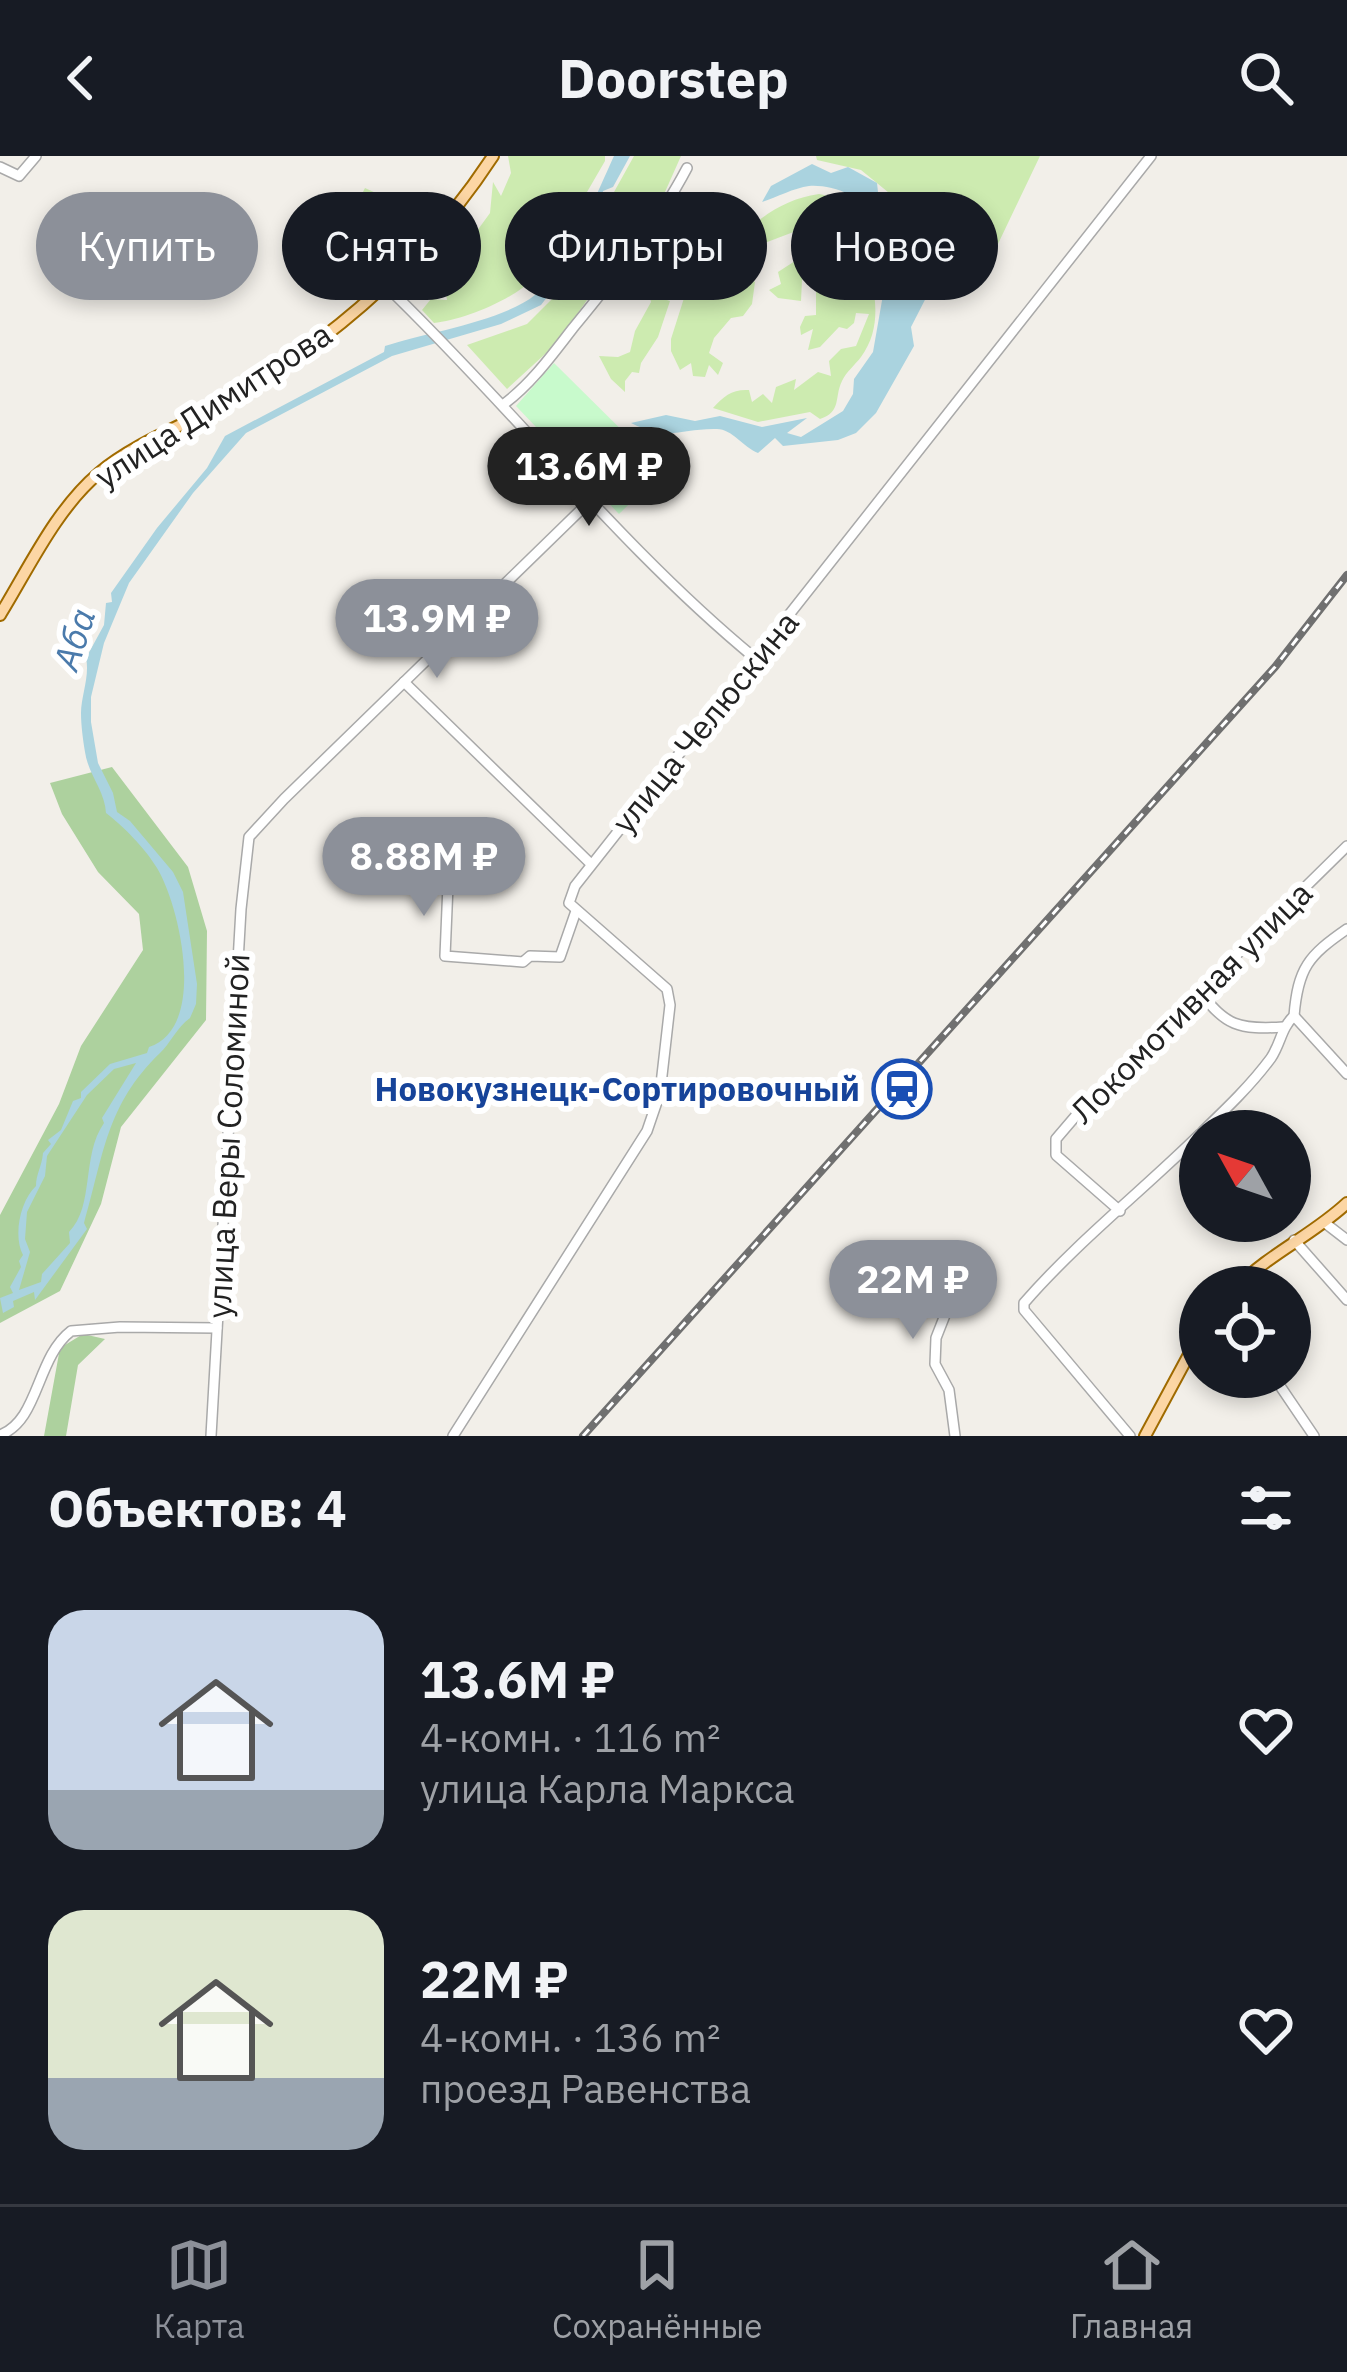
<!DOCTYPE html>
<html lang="ru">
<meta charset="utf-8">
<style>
:root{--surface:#171b24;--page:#242831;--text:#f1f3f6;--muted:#9ea1a6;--line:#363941;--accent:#8c9099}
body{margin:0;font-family:"IBM Plex Sans",sans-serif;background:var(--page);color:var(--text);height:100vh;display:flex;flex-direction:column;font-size:45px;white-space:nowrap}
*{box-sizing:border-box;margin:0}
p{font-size:39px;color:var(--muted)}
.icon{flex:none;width:66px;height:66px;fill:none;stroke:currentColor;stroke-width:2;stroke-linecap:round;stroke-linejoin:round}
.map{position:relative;height:1280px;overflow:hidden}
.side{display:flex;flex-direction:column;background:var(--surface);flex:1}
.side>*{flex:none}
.top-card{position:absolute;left:36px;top:36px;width:1275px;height:108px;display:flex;gap:24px}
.needle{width:78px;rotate:310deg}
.fabs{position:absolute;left:1179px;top:954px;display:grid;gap:24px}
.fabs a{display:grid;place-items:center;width:132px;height:132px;border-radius:50%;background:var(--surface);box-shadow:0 6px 18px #0003;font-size:60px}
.price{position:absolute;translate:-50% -102px;padding:0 27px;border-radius:42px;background:var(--accent);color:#fff;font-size:39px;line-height:78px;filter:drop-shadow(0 3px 6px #0008)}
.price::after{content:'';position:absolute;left:50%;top:72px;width:36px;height:27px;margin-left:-18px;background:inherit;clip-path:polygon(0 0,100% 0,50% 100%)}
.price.active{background:#222;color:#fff}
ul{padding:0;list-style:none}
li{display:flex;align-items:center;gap:36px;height:300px;padding:0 48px}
li span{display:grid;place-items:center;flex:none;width:336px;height:240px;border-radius:36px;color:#555}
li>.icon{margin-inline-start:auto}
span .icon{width:144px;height:144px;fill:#fffc;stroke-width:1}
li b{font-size:51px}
h2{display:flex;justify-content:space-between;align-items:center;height:144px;padding:0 48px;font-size:51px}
.tag{padding:0 42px;border-radius:54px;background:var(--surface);box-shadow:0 6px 18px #0003;font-size:42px;line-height:108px}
.tag.active{background:var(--accent);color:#fff}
header{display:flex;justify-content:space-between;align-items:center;height:156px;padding:0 48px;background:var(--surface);font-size:54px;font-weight:700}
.tab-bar{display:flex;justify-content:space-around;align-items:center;height:168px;border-top:3px solid var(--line);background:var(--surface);font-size:33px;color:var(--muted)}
.tab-bar a{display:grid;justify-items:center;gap:6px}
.tab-bar .active{color:var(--accent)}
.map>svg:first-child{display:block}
.grass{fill:#cdebb0}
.forest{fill:#add19e}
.park{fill:#c8facc}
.water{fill:#aad3df;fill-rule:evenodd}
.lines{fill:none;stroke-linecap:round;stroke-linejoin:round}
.minor-casing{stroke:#a9a9a9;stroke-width:12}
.major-casing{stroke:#a06b00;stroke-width:14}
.minor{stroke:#fff;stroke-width:9}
.major{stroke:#fcd6a4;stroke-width:10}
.rail-casing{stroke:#707070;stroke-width:8}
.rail{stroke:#fff;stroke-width:3;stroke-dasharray:9;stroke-linecap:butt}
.labels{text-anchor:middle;stroke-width:12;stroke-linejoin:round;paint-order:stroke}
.street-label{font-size:33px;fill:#222;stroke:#fff}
.transit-label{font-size:33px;font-weight:bold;fill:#164399;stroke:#fff;text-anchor:end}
.water-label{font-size:36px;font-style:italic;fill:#4a7aab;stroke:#fff}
</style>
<header><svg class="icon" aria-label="back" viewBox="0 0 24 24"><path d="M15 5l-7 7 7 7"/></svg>Doorstep<svg class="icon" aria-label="search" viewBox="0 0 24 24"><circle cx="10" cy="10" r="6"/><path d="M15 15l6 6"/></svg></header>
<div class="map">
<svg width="1347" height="1280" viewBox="0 0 1347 1280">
<rect width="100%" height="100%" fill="#f2efe9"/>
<!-- grass -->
<g class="grass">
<path d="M508 0H605V5L554 93C545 132 471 163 434 167L422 154 431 143 447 144 445 131 453 120V89L462 91 467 98 474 79 490 57 493 26 501 40 511 17Z"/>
<path d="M634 0H681L665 36 625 93 636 56C610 70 597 94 584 120L599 127 556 188 507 233 467 189 527 168 558 137Z"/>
<polygon points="816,0 1040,0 997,90 983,98 969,82 952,88 953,105 907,77 894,41 861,14 817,4"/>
<path d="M365 32 378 38C388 58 399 78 378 94L357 88C344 67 355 52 365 32Z"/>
<path d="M819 38C862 47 867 54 877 96L868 107C876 140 882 172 861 201 855 209 846 216 842 225 834 241 842 256 820 263L810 256 758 266 713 252C724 240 732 233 749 234L752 246 763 238 772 247 776 231 796 223 794 234 818 216 831 220 829 205 841 193 856 190 869 158 856 157 854 167 847 173 839 171 820 191 808 194 813 173 801 179 800 171 805 160 816 159V124L811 114 802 124 801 145 778 142 769 134 781 128 778 116 812 94 830 74 825 64 746 94 738 82C763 59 785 43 819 38Z"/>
<polygon points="692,90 704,101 707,118 717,122 740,115 755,126 752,148 743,160 731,162 714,182 709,197 723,207 718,219 709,209 705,221 693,220 691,207 680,214 671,195 671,183 691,120 686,111 669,112 676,98"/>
<polygon points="653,112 661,142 670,145 658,181 641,207 639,217 632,216 625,225 625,236 611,223 599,200 618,201 630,196 635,175 651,146 648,133 639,128 611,134 627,113 641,116"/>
</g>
<!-- forest -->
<g class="forest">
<polygon points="112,611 188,711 207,775 206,864 121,971 101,1048 60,1135 0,1167 0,1059 59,948 81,890 143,794 139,758 98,716 62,658 50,627"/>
<polygon points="83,1178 105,1183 78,1209 66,1280 44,1280 60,1192"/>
</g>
<!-- park -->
<polygon class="park" points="554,207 663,315 619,358 516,250"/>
<!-- water -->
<g class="water">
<path d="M614 0H630L613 31 603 35 602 48 571 110 541 149 501 168 392 200 246 277 193 337 129 427 104 487 91 541V566L98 607 113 637 117 656 130 665 173 716 183 736 197 828 196 848 190 862C177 871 170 888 160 897 106 949 104 998 84 1067L87 1073 35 1144 34 1136 13 1145 14 1151 3 1157 0 1142 13 1137 10 1131 21 1111 19 1105 23 1099C13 1080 20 1045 36 1030 36 1018 42 1010 43 997L51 988 48 984 61 974 73 945 81 942V936L110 908 147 897 149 891C208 872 180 750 157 712 145 692 123 670 106 657 105 635 88 618 85 596 83 584 81 569 81 557 81 540 90 520 86 502L104 469 106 447 112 446 111 437 157 372 207 312 225 280 384 196 385 190C424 177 503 165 535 139 567 112 596 39 614 0ZM136 907 102 962 104 967C81 1000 95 1050 69 1076L70 1087 42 1118 41 1126 19 1134 30 1096 25 1083 27 1056 45 1020 47 1000 87 939 114 913Z"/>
<path d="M812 8 831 17 848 11 877 27 879 45 889 59 886 71 894 79 891 90 899 92 909 107 907 119 929 136 911 171 914 190 876 257 856 277 838 284 783 290 775 282 758 297C743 291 732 273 717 273 681 272 669 286 631 267L666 259 695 265 720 260 762 271 807 262 787 277 801 281 843 255 853 238 854 223 873 196 884 133 873 108 879 102C879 89 881 74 876 63 867 41 831 28 809 30 794 32 777 41 762 46L771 30Z"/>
</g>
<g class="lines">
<defs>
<g id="minor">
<polyline points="0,11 19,20 36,0"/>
<path d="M386 130C512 251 621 392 756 503"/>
<path d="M504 248C532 227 552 199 573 172 614 122 657 69 687 12"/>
<polyline points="404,526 591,708"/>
<polyline points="448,729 445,800 523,806 530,800 560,801 576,755"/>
<path d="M1199 834C1224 870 1240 874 1283 871"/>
<path d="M1294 860C1298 812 1308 800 1347 773"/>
<path d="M1203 975C1227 952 1251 929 1271 902 1281 887 1281 872 1294 860L1347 918"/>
<polyline points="1120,1055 1056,999 1056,983 1091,942 1347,690"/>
<polyline points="1325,1067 1347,1084"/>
<polyline points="1294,1084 1347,1144"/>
<polyline points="1274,1221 1314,1280"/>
<path d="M0 1279C39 1265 36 1202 71 1175L120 1171 217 1172"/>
<polyline points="211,1280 241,753 249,681 284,643 592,343"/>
<polyline points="453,1280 647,975 660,937 670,849 667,833 569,747 575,730 1151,0"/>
<polyline points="955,1280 949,1234 935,1208 936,1182 967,1103"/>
<path d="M1130 1280 1024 1154V1147C1077 1086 1142 1035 1200 978"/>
</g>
<g id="major">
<path d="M0 459C29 412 56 353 99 317 137 285 191 267 234 241 338 180 427 101 493 0"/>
<path d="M1237 1131C1270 1097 1313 1079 1347 1047"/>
<polyline points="1145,1280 1200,1178"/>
</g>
</defs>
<!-- minor casing -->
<use href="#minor" class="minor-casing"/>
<!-- major casing -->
<use href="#major" class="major-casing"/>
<!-- minor -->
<use href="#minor" class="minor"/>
<!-- major -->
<use href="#major" class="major"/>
<defs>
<polyline id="rail" points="583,1280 1275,511 1347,419"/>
</defs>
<!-- rail casing -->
<use href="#rail" class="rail-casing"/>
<!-- rail -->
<use href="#rail" class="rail"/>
</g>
<!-- icons -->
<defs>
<symbol id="station-ring" viewBox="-11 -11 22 22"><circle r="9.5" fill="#fff" stroke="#1a4fb4" stroke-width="1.5"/><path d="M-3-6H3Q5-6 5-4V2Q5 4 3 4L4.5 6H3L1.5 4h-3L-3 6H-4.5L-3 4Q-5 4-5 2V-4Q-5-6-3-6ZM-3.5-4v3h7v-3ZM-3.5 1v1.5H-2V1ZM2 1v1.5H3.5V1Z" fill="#1a4fb4"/></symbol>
</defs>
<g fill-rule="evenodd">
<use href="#station-ring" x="869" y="900" width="66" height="66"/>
</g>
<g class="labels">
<!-- street labels -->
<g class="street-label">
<text transform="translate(213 249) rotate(-33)" y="12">улица Димитрова</text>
<text transform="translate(705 566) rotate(-51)" y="12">улица Челюскина</text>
<text transform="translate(1191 846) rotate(-45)" y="12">Локомотивная улица</text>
<text transform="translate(228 980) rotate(-87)" y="12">улица Веры Соломиной</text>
</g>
<!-- transit labels -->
<g class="transit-label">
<text x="860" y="945">Новокузнецк-Сортировочный</text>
</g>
<!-- water labels -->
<g class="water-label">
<text transform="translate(74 483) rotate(-72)" y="13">Аба</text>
</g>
</g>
</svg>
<div class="fabs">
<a><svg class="needle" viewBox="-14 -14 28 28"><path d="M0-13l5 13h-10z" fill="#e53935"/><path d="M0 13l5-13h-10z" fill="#9ea1a6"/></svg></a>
<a><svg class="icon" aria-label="locate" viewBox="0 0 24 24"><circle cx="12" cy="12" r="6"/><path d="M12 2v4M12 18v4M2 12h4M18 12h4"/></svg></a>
</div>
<b class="price active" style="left:589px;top:373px">13.6M ₽</b>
<b class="price" style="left:437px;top:525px">13.9M ₽</b>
<b class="price" style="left:424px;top:763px">8.88M ₽</b>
<b class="price" style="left:913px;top:1186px">22M ₽</b>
<div class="top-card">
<a class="tag active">Купить</a>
<a class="tag">Снять</a>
<a class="tag">Фильтры</a>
<a class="tag">Новое</a>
</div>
</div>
<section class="side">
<h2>Объектов: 4<svg class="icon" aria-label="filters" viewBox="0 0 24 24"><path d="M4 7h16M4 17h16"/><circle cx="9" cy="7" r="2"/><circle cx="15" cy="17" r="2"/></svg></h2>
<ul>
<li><span style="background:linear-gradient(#c9d6e8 75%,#9aa5b1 0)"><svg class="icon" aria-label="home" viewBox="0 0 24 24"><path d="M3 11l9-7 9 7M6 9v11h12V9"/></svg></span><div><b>13.6M ₽</b><p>4-комн. · 116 m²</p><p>улица Карла Маркса</p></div><svg class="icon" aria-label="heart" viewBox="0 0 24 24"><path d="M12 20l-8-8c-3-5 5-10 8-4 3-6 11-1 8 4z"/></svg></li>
<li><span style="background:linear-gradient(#dfe7d0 70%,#9aa5b1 0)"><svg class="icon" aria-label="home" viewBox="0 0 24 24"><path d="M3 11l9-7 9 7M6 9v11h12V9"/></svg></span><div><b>22M ₽</b><p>4-комн. · 136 m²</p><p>проезд Равенства</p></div><svg class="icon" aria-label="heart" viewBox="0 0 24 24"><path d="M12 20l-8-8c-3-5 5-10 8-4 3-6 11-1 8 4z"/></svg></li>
</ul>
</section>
<nav class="tab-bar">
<a class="active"><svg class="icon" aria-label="map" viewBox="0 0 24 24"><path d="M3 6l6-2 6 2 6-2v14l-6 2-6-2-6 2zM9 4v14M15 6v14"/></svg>Карта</a>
<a><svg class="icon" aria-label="saved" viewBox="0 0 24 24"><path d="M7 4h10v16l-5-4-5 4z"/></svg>Сохранённые</a>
<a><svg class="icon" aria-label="home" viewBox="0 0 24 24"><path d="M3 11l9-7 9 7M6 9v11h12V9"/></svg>Главная</a>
</nav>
